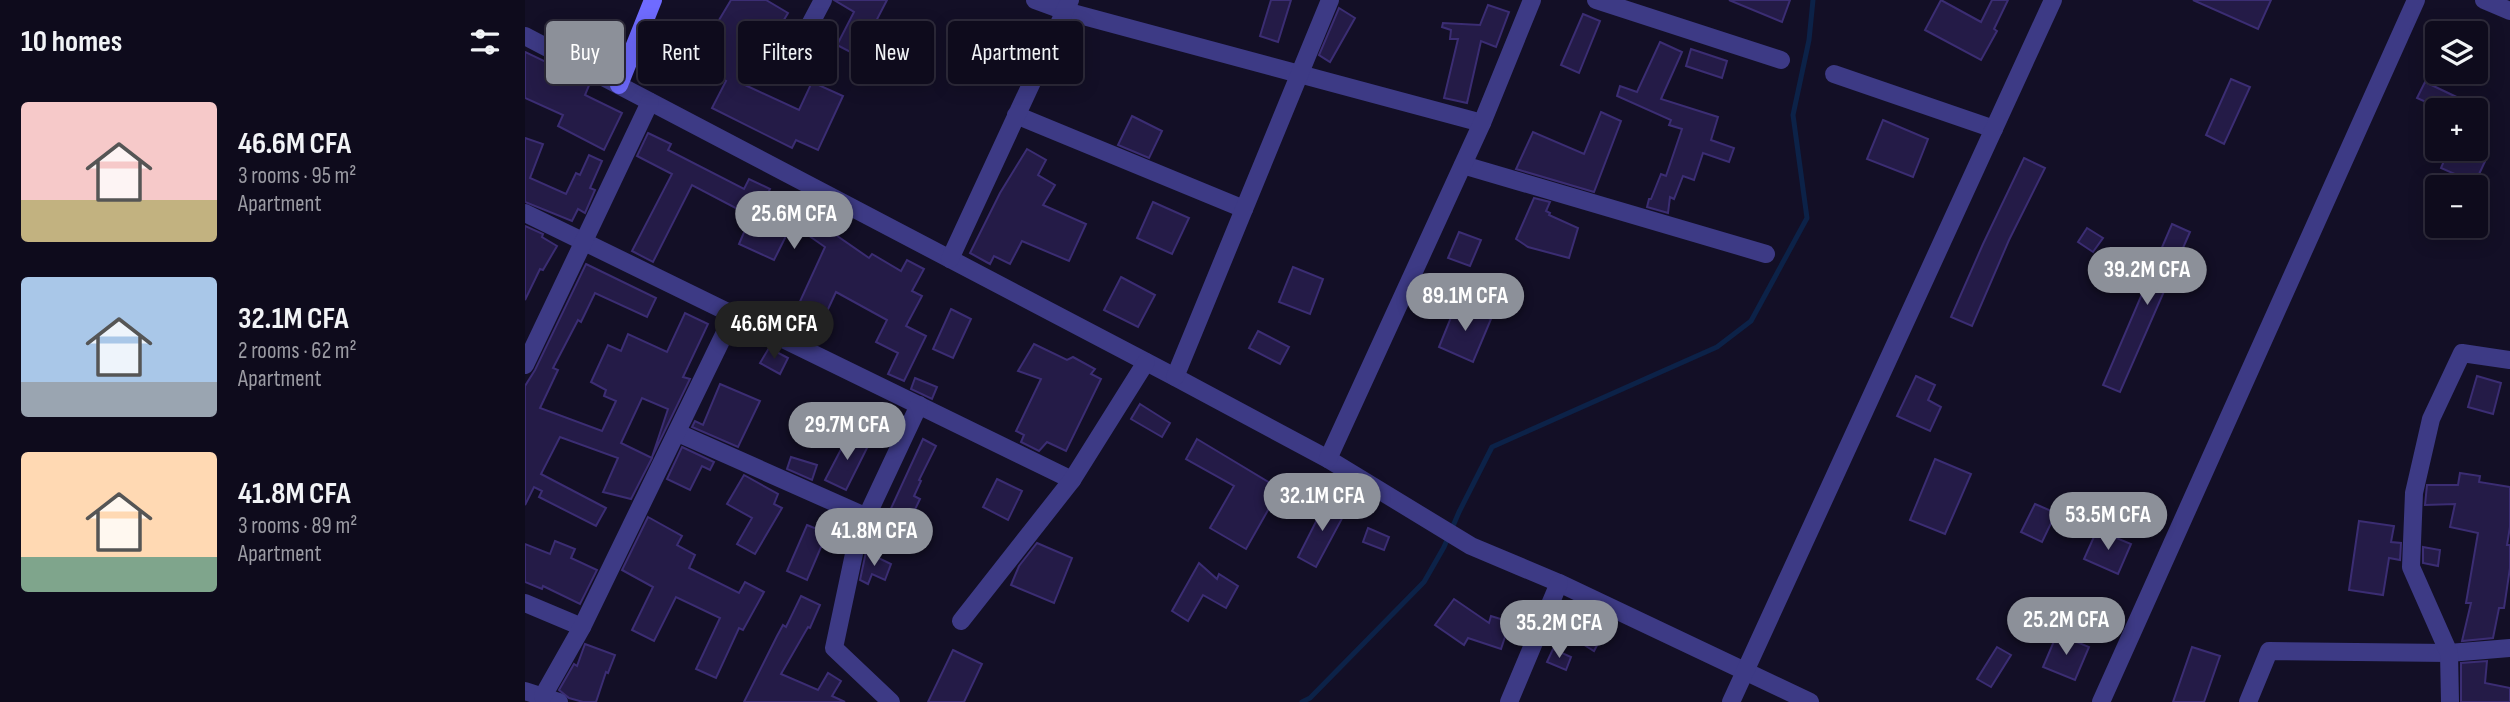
<!DOCTYPE html>
<meta charset="utf-8">
<style>
:root{--surface:#0e0b1c;--page:#1c1929;--text:#f1f3f6;--muted:#9b9ba3;--line:#2e2b3b;--accent:#8c9099}
body{margin:0;font-family:"Sofia Sans Condensed",sans-serif;background:var(--page);color:var(--text);height:100vh;display:flex;flex-direction:column;font-size:26px;white-space:nowrap}
*{box-sizing:border-box;margin:0}
p{font-size:23px;color:var(--muted)}
.icon{flex:none;width:38px;height:38px;fill:none;stroke:currentColor;stroke-width:2;stroke-linecap:round;stroke-linejoin:round}
.map{position:relative;flex:1;overflow:hidden}
.details{display:flex;flex-direction:column;background:var(--surface);width:525px}
.details>*{flex:none}
.hud{position:absolute;left:21px;top:21px;width:665px;height:63px;display:flex;gap:14px}
.tools{position:absolute;left:1900px;top:21px;display:grid;gap:14px}
.tools a{display:grid;place-items:center;width:63px;height:63px;border-radius:7px;background:var(--surface);box-shadow:0 4px 18px #0003,0 0 0 2px var(--line);font-size:35px}
.price{position:absolute;translate:-50% -60px;padding:0 16px;border-radius:24px;background:var(--accent);color:#fff;font-size:23px;line-height:46px;filter:drop-shadow(0 2px 4px #0008)}
.price::after{content:'';position:absolute;left:50%;top:42px;width:21px;height:16px;margin-left:-10px;background:inherit;clip-path:polygon(0 0,100% 0,50% 100%)}
.price.on{background:#222;color:#fff}
ul{padding:0;list-style:none}
li{display:flex;align-items:center;gap:21px;height:175px;padding:0 21px}
li span{display:grid;place-items:center;flex:none;width:196px;height:140px;border-radius:7px;color:#555}
li>.icon{margin-inline-start:auto}
span .icon{width:84px;height:84px;fill:#fffc;stroke-width:1}
li b{font-size:30px}
h2{display:flex;justify-content:space-between;align-items:center;height:84px;padding:0 21px;font-size:30px}
.pill{padding:0 24px;border-radius:7px;background:var(--surface);box-shadow:0 4px 18px #0003,0 0 0 2px var(--line);font-size:24px;line-height:63px}
.pill.on{background:var(--accent);color:#fff}
main{display:flex;flex:1;min-height:0}
.map>svg:first-child{display:block}
.lines{fill:none;stroke-linecap:round;stroke-linejoin:round}
.stream{stroke:#0c2248;stroke-width:5}
.building{fill:#241b47;stroke:#3b2d73;stroke-width:2}
.street{stroke:#3d3a85;stroke-width:18}
.secondary{stroke:#6f6bff;stroke-width:18}
</style>
<main>
<section class="details">
<h2>10 homes<svg class="icon" aria-label="filters" viewBox="0 0 24 24"><path d="M4 7h16M4 17h16"/><circle cx="9" cy="7" r="2"/><circle cx="15" cy="17" r="2"/></svg></h2>
<ul>
<li><span style="background:linear-gradient(#f6c9c9 70%,#c2b280 0)"><svg class="icon" aria-label="home" viewBox="0 0 24 24"><path d="M3 11l9-7 9 7M6 9v11h12V9"/></svg></span><div><b>46.6M CFA</b><p>3 rooms · 95 m²</p><p>Apartment</p></div></li>
<li><span style="background:linear-gradient(#a9c7e8 75%,#9aa5b1 0)"><svg class="icon" aria-label="home" viewBox="0 0 24 24"><path d="M3 11l9-7 9 7M6 9v11h12V9"/></svg></span><div><b>32.1M CFA</b><p>2 rooms · 62 m²</p><p>Apartment</p></div></li>
<li><span style="background:linear-gradient(#ffd9b3 75%,#7fa58c 0)"><svg class="icon" aria-label="home" viewBox="0 0 24 24"><path d="M3 11l9-7 9 7M6 9v11h12V9"/></svg></span><div><b>41.8M CFA</b><p>3 rooms · 89 m²</p><p>Apartment</p></div></li>
</ul>
</section>
<div class="map">
<svg width="1985" height="702" viewBox="0 0 1985 702">
<rect width="100%" height="100%" fill="#130f26"/>
<g class="lines">
<!-- stream -->
<polyline class="stream" points="777,702 785,698 899,582 919,547 934,512 967,447 1192,347 1226,321 1282,218 1268,115 1284,40 1288,0"/>
</g>
<!-- building -->
<g class="building">
<polygon points="206,0 241,0 263,13 220,85 274,110 287,82 318,96 293,150 271,140 267,148 187,108 201,81 169,62"/>
<polygon points="309,0 362,0 333,56 312,45 329,12"/>
<polygon points="746,0 766,0 753,42 735,36"/>
<polygon points="1204,0 1265,0 1257,22"/>
<polygon points="1416,0 1456,22 1467,0 1483,0 1469,29 1472,31 1456,60 1400,30"/>
<polygon points="1668,0 1746,0 1733,29"/>
<polygon points="963,5 984,12 971,47 956,41 942,103 919,98 933,39 925,39 926,30 917,27 918,23 955,25"/>
<polygon points="814,8 830,18 805,62 794,55"/>
<polygon points="1058,14 1075,21 1054,73 1036,65"/>
<polygon points="289,41 312,52 300,72 279,61"/>
<polygon points="1135,42 1157,52 1136,99 1193,117 1186,140 1209,148 1204,162 1178,153 1169,180 1158,176 1149,199 1145,197 1143,213 1122,207 1124,199 1126,199 1136,174 1141,176 1157,129 1144,125 1146,120 1092,96 1095,86 1112,92"/>
<polygon points="1166,49 1202,61 1197,78 1161,66"/>
<polygon points="0,52 65,83 60,95 97,113 79,150 33,126 38,115 0,98"/>
<polygon points="1706,79 1725,87 1699,144 1681,135"/>
<polygon points="1900,82 1959,110 1919,110 1892,98"/>
<polygon points="1076,112 1096,121 1069,192 991,169 1008,132 1059,154"/>
<polygon points="607,116 637,131 624,158 593,145"/>
<polygon points="1358,120 1403,139 1388,177 1342,159"/>
<polygon points="123,133 146,144 143,150 219,189 224,179 245,189 242,195 263,206 261,211 293,226 295,224 344,258 347,254 376,271 382,260 399,269 387,291 397,296 381,326 401,336 379,381 363,374 373,353 351,342 362,320 311,292 298,320 272,308 300,247 267,224 249,260 214,244 226,216 167,185 128,262 107,251 147,174 112,156"/>
<polygon points="0,138 18,144 5,178 41,194 51,173 55,175 64,155 77,161 65,188 70,190 60,213 53,209 47,221 0,202"/>
<polygon points="502,149 521,160 513,175 530,185 518,205 561,224 544,261 497,241 485,264 469,256 465,264 445,253 475,193"/>
<polygon points="1924,149 1941,149 1962,157 1950,183 1916,168"/>
<polygon points="1499,158 1520,168 1484,240 1447,326 1426,317 1458,244"/>
<polygon points="1009,198 1025,202 1021,211 1025,213 1024,215 1053,228 1044,258 1003,247 991,239"/>
<polygon points="628,202 664,218 647,254 612,238"/>
<polygon points="1647,224 1665,232 1595,392 1578,385"/>
<polygon points="0,226 18,234 17,237 32,246 18,270 15,269 0,300"/>
<polygon points="1562,228 1578,238 1568,252 1553,242"/>
<polygon points="934,232 956,240 945,266 923,258"/>
<polygon points="61,264 131,298 122,317 70,293 56,322 53,320 28,368 33,370 15,408 77,431 91,401 79,396 81,390 66,382 83,345 96,351 103,334 142,352 160,313 183,324 158,377 165,379 127,457 143,409 117,398 96,443 127,458 106,499 78,492 93,458 35,437 16,474 81,508 71,526 14,497 17,491 9,487 0,505 0,386 10,370"/>
<polygon points="768,267 798,279 785,314 754,302"/>
<polygon points="596,277 630,295 613,327 579,310"/>
<polygon points="931,305 966,319 948,362 914,347"/>
<polygon points="426,309 446,319 428,358 408,349"/>
<polygon points="733,331 764,347 755,364 724,348"/>
<polygon points="509,344 542,360 548,357 570,369 566,374 576,379 541,451 522,442 514,451 496,442 499,435 491,431 516,379 493,371"/>
<polygon points="244,348 263,358 255,374 235,363"/>
<polygon points="1391,376 1410,385 1403,400 1416,407 1405,431 1372,416"/>
<polygon points="1952,376 1976,383 1968,414 1943,407"/>
<polygon points="390,378 412,387 407,399 386,389"/>
<polygon points="195,384 235,401 213,447 167,427 170,421 178,425"/>
<polygon points="615,404 645,423 637,437 606,419"/>
<polygon points="324,434 344,444 321,490 300,480"/>
<polygon points="398,439 411,446 394,480 396,481 389,496 395,499 377,537 357,528"/>
<polygon points="672,439 755,489 721,549 685,528 709,486 661,459"/>
<polygon points="157,447 189,462 185,470 177,466 165,490 142,479"/>
<polygon points="266,457 292,465 287,480 262,469"/>
<polygon points="1410,459 1446,474 1420,534 1385,520"/>
<polygon points="1935,473 1955,476 1954,482 1985,487 1985,527 1982,545 1985,545 1985,568 1979,608 1974,608 1968,638 1937,641 1946,603 1941,603 1953,533 1925,527 1930,504 1900,505 1902,485 1933,485"/>
<polygon points="219,475 253,494 249,504 257,508 230,554 212,544 227,518 202,504"/>
<polygon points="472,479 497,491 483,520 458,507"/>
<polygon points="802,500 821,511 791,567 773,557"/>
<polygon points="1510,504 1531,513 1517,542 1496,532"/>
<polygon points="123,517 157,536 152,545 170,555 164,568 214,593 220,582 239,592 218,630 214,628 191,678 171,669 195,618 151,597 129,641 107,630 128,587 97,570"/>
<polygon points="1834,521 1869,526 1866,542 1876,543 1875,560 1864,558 1858,595 1824,590"/>
<polygon points="282,525 302,533 282,580 262,571"/>
<polygon points="843,528 864,537 859,550 838,542"/>
<polygon points="1572,530 1606,544 1593,574 1559,559"/>
<polygon points="30,541 50,549 46,558 72,570 55,604 18,586 17,589 0,582 0,544 25,554"/>
<polygon points="512,543 547,558 529,603 486,585 494,566"/>
<polygon points="1898,547 1915,550 1913,566 1898,563"/>
<polygon points="341,552 366,564 360,580 347,574 343,584 335,580"/>
<polygon points="674,563 692,579 694,574 713,586 701,608 678,595 663,621 647,611"/>
<polygon points="276,596 295,605 285,628 283,627 256,674 293,690 303,673 316,681 307,696 320,702 219,702 252,636 258,625 261,627"/>
<polygon points="929,599 964,623 966,616 985,622 976,649 943,638 939,645 910,625"/>
<polygon points="1063,630 1076,638 1069,651 1056,643"/>
<polygon points="1532,634 1564,647 1550,680 1518,667"/>
<polygon points="60,644 90,655 83,673 81,672 71,702 58,702 44,698 34,690 49,664 52,666"/>
<polygon points="1472,647 1486,655 1466,687 1452,679"/>
<polygon points="1667,647 1695,656 1679,702 1648,702"/>
<polygon points="1028,649 1046,657 1041,670 1022,662"/>
<polygon points="428,650 457,664 439,702 403,702"/>
<polygon points="1962,661 1960,683 1985,688 1985,702 1936,702 1936,663"/>
</g>
<g class="lines">
<!-- street -->
<g class="street">
<polyline points="510,0 540,11 957,123"/>
<polyline points="1071,0 1256,60"/>
<polyline points="1959,0 1985,11"/>
<polyline points="0,36 650,377 803,459 946,546 1034,583 1285,702"/>
<polyline points="262,68 298,0"/>
<polyline points="1309,74 1469,129"/>
<polyline points="491,115 719,209"/>
<polyline points="938,165 1241,254"/>
<polyline points="0,213 547,480"/>
<polyline points="425,259 545,0"/>
<polyline points="0,365 125,102"/>
<polyline points="650,377 805,0"/>
<polyline points="153,433 342,517"/>
<polyline points="803,459 957,123 1007,0"/>
<polyline points="0,603 57,627"/>
<polyline points="436,621 547,480 621,362"/>
<polyline points="0,691 34,702"/>
<polyline points="18,696 57,627 209,314"/>
<polyline points="366,702 309,648 333,535 394,405"/>
<polyline points="984,702 1034,583"/>
<polyline points="1206,702 1528,0"/>
<polyline points="1576,702 1891,0"/>
<polyline points="1723,702 1744,651 1924,653 1985,648"/>
<polyline points="1925,702 1924,653 1886,567 1889,493 1906,419 1937,353 1985,360"/>
</g>
<!-- secondary -->
<polyline class="secondary" points="94,85 128,0"/>
</g>
</svg>
<div class="tools">
<a><svg class="icon" aria-label="layers" viewBox="0 0 24 24"><path d="M12 4l9 5-9 5-9-5zM3 14l9 5 9-5"/></svg></a>
<a>+</a>
<a>−</a>
</div>
<b class="price" style="left:269px;top:251px">25.6M CFA</b>
<b class="price" style="left:1622px;top:307px">39.2M CFA</b>
<b class="price" style="left:940px;top:333px">89.1M CFA</b>
<b class="price on" style="left:249px;top:361px">46.6M CFA</b>
<b class="price" style="left:322px;top:462px">29.7M CFA</b>
<b class="price" style="left:797px;top:533px">32.1M CFA</b>
<b class="price" style="left:1583px;top:552px">53.5M CFA</b>
<b class="price" style="left:349px;top:568px">41.8M CFA</b>
<b class="price" style="left:1541px;top:657px">25.2M CFA</b>
<b class="price" style="left:1034px;top:660px">35.2M CFA</b>
<div class="hud">
<a class="pill on">Buy</a>
<a class="pill">Rent</a>
<a class="pill">Filters</a>
<a class="pill">New</a>
<a class="pill">Apartment</a>
</div>
</div>
</main>
